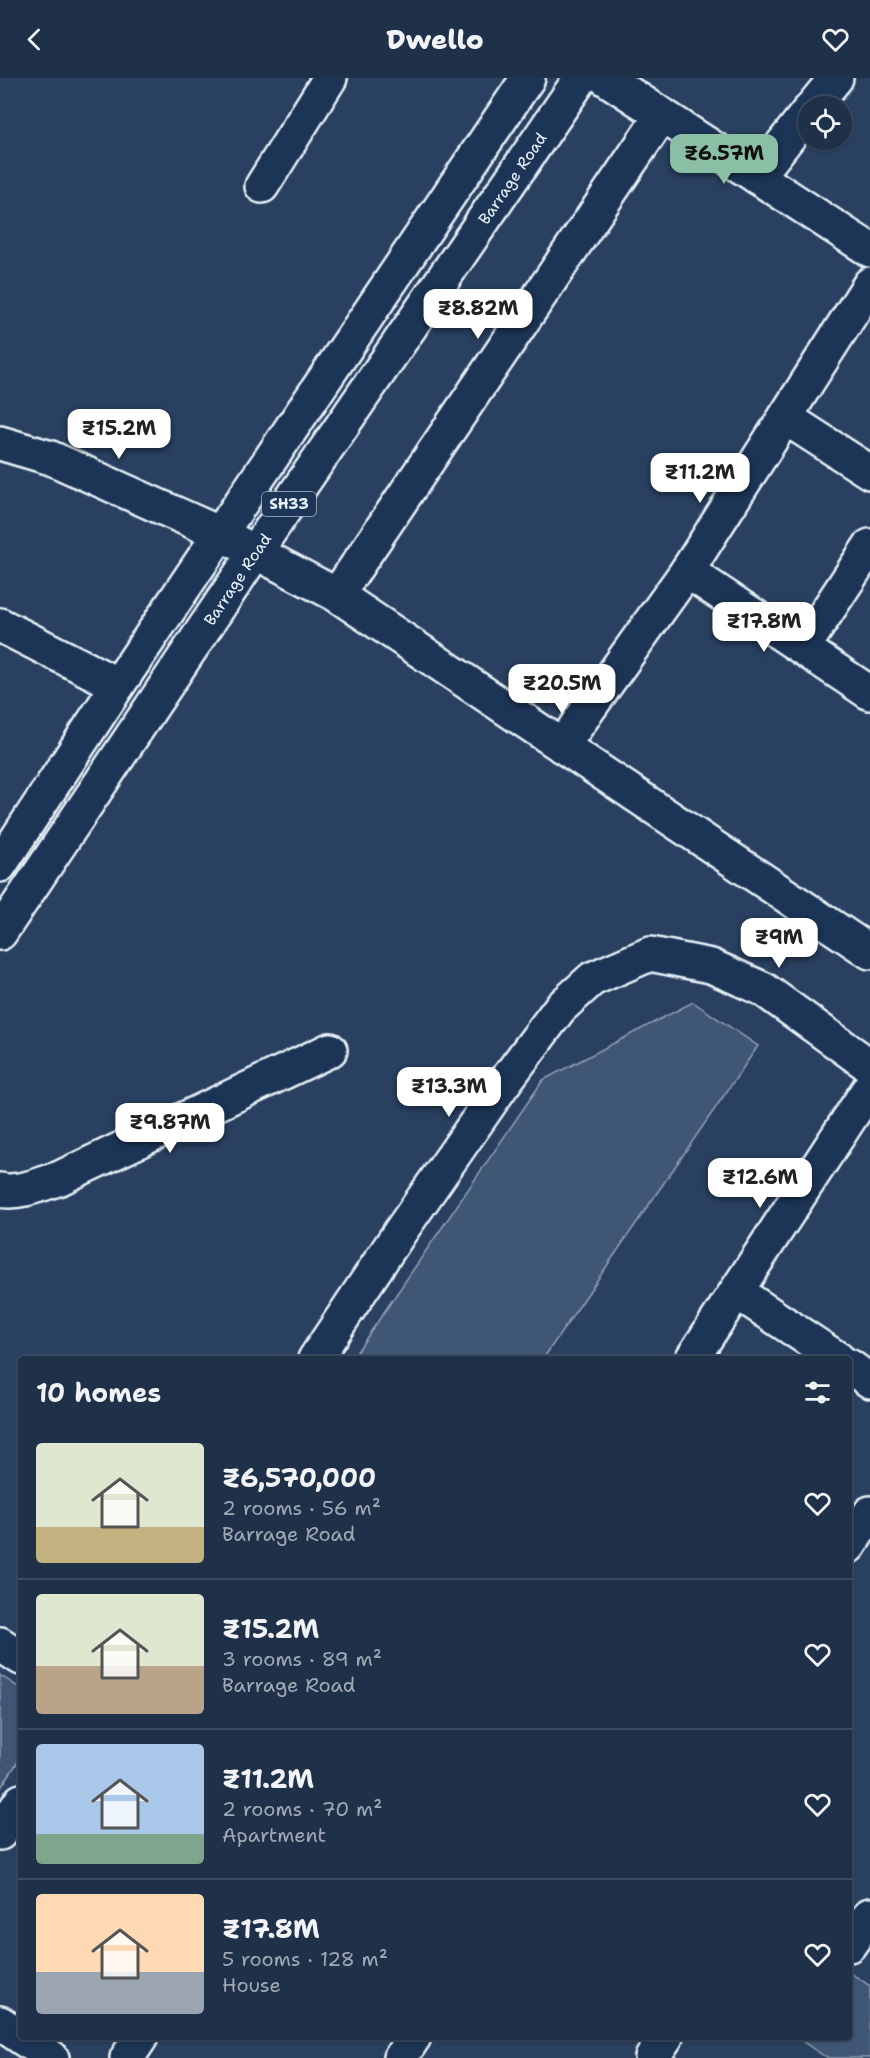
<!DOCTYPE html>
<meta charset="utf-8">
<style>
:root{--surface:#1f3049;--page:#2c3c53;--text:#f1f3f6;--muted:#a1a9b4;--line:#3c4b61;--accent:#8abfa5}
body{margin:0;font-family:"Shantell Sans",sans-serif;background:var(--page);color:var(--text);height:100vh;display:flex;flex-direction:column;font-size:22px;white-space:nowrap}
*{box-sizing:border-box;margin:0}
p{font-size:20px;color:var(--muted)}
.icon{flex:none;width:33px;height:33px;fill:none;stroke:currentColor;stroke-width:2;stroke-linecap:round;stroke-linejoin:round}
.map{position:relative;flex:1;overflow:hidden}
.sheet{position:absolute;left:18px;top:1278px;width:834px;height:684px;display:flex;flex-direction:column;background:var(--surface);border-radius:6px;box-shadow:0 2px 4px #0004,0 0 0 2px var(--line)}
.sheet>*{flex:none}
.fabs{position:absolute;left:798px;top:18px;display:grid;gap:12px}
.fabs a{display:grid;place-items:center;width:54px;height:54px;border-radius:50%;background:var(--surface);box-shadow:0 2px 4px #0004,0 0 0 2px var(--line);font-size:30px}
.price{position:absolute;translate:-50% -51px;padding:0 14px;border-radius:12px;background:#fff;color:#222;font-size:20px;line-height:39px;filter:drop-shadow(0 2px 3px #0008)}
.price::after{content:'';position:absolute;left:50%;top:36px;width:18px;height:14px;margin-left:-9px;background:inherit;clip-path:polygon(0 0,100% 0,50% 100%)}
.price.current{background:var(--accent);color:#111}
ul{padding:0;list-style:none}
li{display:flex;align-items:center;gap:18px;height:150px;padding:0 18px}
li+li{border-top:2px solid var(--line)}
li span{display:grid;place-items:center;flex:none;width:168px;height:120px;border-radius:6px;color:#555}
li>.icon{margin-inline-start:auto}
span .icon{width:72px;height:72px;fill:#fffc;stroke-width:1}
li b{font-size:26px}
h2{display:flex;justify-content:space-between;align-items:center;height:72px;padding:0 18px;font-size:26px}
header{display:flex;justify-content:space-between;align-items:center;height:78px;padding:0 18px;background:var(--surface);font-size:27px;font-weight:800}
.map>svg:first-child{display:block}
.grass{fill:#415774;stroke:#94a4b6;stroke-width:1.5}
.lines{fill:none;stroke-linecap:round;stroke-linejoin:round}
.street-casing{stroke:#e8f1f8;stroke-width:38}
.primary-casing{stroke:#e8f1f8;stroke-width:38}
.street{stroke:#1d3557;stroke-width:33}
.primary{stroke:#1d3557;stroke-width:33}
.labels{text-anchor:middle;stroke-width:6;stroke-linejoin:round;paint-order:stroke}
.shield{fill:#1d3557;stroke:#abb9c8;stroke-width:1.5}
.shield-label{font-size:15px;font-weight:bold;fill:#e8f1f8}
.street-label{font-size:16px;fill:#e8f1f8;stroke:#1d3557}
</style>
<header><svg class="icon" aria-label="back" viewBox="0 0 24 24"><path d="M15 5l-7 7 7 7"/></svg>Dwello<svg class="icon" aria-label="heart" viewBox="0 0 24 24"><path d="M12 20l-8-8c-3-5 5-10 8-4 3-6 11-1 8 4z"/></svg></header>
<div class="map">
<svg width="870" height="1980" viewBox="0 0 870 1980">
<rect width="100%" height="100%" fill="#294061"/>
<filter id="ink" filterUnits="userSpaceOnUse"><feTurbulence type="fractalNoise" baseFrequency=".0167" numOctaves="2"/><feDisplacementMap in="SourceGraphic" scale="12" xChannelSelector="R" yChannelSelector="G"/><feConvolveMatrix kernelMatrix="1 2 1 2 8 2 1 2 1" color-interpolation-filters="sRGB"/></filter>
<g filter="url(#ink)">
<!-- grass -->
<g class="grass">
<polygon points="693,924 758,968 543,1281 352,1281 543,1002"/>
<polygon points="0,1597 21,1611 21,1679 0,1711"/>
<polygon points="849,1894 870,1908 870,1980 827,1980 796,1959 849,1959"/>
</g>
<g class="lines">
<defs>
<g id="street">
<polyline points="605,0 870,172"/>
<polyline points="813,28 836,0"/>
<polyline points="757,99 808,34"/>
<polyline points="262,108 330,0"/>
<polyline points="786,340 870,394"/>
<polyline points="0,365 51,380 221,456 337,517 870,874"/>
<polyline points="687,493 870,615"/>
<polyline points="337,517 662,37"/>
<polyline points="0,547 118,607"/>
<polyline points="803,570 870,468"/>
<polyline points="562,668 687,493 870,206"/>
<path d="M0 1112C19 1116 42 1106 60 1100L330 972"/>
<polyline points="737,1214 838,1281"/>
<polyline points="315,1281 400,1154 501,1009 560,930 592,901 650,876 711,888 763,911 870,988"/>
<polyline points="692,1281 870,1009"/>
<polyline points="849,1288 870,1303"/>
<polyline points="849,1468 870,1435"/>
<polyline points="0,1566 21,1580"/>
<polyline points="0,1755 21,1723"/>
<polyline points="849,1867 870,1837"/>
<polyline points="0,1945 52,1980"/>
<polyline points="127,1980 141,1959"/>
<polyline points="400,1980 414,1959"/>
<polyline points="652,1980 666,1959"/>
</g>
<g id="primary">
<polyline points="0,787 118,607 528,0"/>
<path id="s1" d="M0 855 256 473 581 0"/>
</g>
</defs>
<!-- street casing -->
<use href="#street" class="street-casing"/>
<!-- primary casing -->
<use href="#primary" class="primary-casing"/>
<!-- street -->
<use href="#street" class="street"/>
<!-- primary -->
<use href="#primary" class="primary"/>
</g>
</g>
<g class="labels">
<!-- shield labels -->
<rect class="shield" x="262" y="414" width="54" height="24" rx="4.5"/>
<g class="shield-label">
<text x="289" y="431">SH33</text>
</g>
<!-- street labels -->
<g class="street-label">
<text dy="6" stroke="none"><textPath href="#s1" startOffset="912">Barrage Road</textPath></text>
<text dy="6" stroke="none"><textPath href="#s1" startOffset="426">Barrage Road</textPath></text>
</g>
</g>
</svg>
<div class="fabs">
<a><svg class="icon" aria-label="locate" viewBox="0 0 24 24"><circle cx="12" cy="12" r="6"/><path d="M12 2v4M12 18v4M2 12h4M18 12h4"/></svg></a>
</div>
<b class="price current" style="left:724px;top:107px">₹6.57M</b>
<b class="price" style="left:478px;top:262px">₹8.82M</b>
<b class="price" style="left:119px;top:382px">₹15.2M</b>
<b class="price" style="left:700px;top:426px">₹11.2M</b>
<b class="price" style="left:764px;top:575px">₹17.8M</b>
<b class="price" style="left:562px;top:637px">₹20.5M</b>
<b class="price" style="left:779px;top:891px">₹9M</b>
<b class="price" style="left:449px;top:1040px">₹13.3M</b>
<b class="price" style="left:170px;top:1076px">₹9.87M</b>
<b class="price" style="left:760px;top:1131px">₹12.6M</b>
<section class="sheet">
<h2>10 homes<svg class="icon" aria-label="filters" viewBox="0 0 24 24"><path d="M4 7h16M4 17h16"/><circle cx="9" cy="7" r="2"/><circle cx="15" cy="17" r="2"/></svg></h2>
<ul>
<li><span style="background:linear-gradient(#dfe7d0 70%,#c2b280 0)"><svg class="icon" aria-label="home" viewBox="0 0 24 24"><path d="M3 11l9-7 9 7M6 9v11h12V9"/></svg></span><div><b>₹6,570,000</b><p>2 rooms · 56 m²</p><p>Barrage Road</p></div><svg class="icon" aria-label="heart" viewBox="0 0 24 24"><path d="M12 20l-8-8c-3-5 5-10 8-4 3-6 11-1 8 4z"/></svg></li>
<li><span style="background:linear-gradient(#dfe7d0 60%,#b9a48a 0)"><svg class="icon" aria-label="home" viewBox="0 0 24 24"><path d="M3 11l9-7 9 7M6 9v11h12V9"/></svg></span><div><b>₹15.2M</b><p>3 rooms · 89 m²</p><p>Barrage Road</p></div><svg class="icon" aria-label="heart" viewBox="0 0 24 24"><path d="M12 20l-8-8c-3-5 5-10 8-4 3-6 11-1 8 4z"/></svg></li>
<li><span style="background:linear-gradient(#a9c7e8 75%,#7fa58c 0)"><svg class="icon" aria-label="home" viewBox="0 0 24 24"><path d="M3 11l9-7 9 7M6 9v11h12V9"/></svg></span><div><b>₹11.2M</b><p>2 rooms · 70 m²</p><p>Apartment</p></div><svg class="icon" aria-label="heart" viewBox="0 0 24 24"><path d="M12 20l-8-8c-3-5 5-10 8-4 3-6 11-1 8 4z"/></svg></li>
<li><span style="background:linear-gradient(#ffd9b3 65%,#9aa5b1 0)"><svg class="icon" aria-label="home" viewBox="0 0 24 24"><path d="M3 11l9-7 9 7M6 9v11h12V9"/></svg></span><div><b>₹17.8M</b><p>5 rooms · 128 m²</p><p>House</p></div><svg class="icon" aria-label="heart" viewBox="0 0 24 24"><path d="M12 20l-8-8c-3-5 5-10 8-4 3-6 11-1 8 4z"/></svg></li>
</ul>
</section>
</div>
